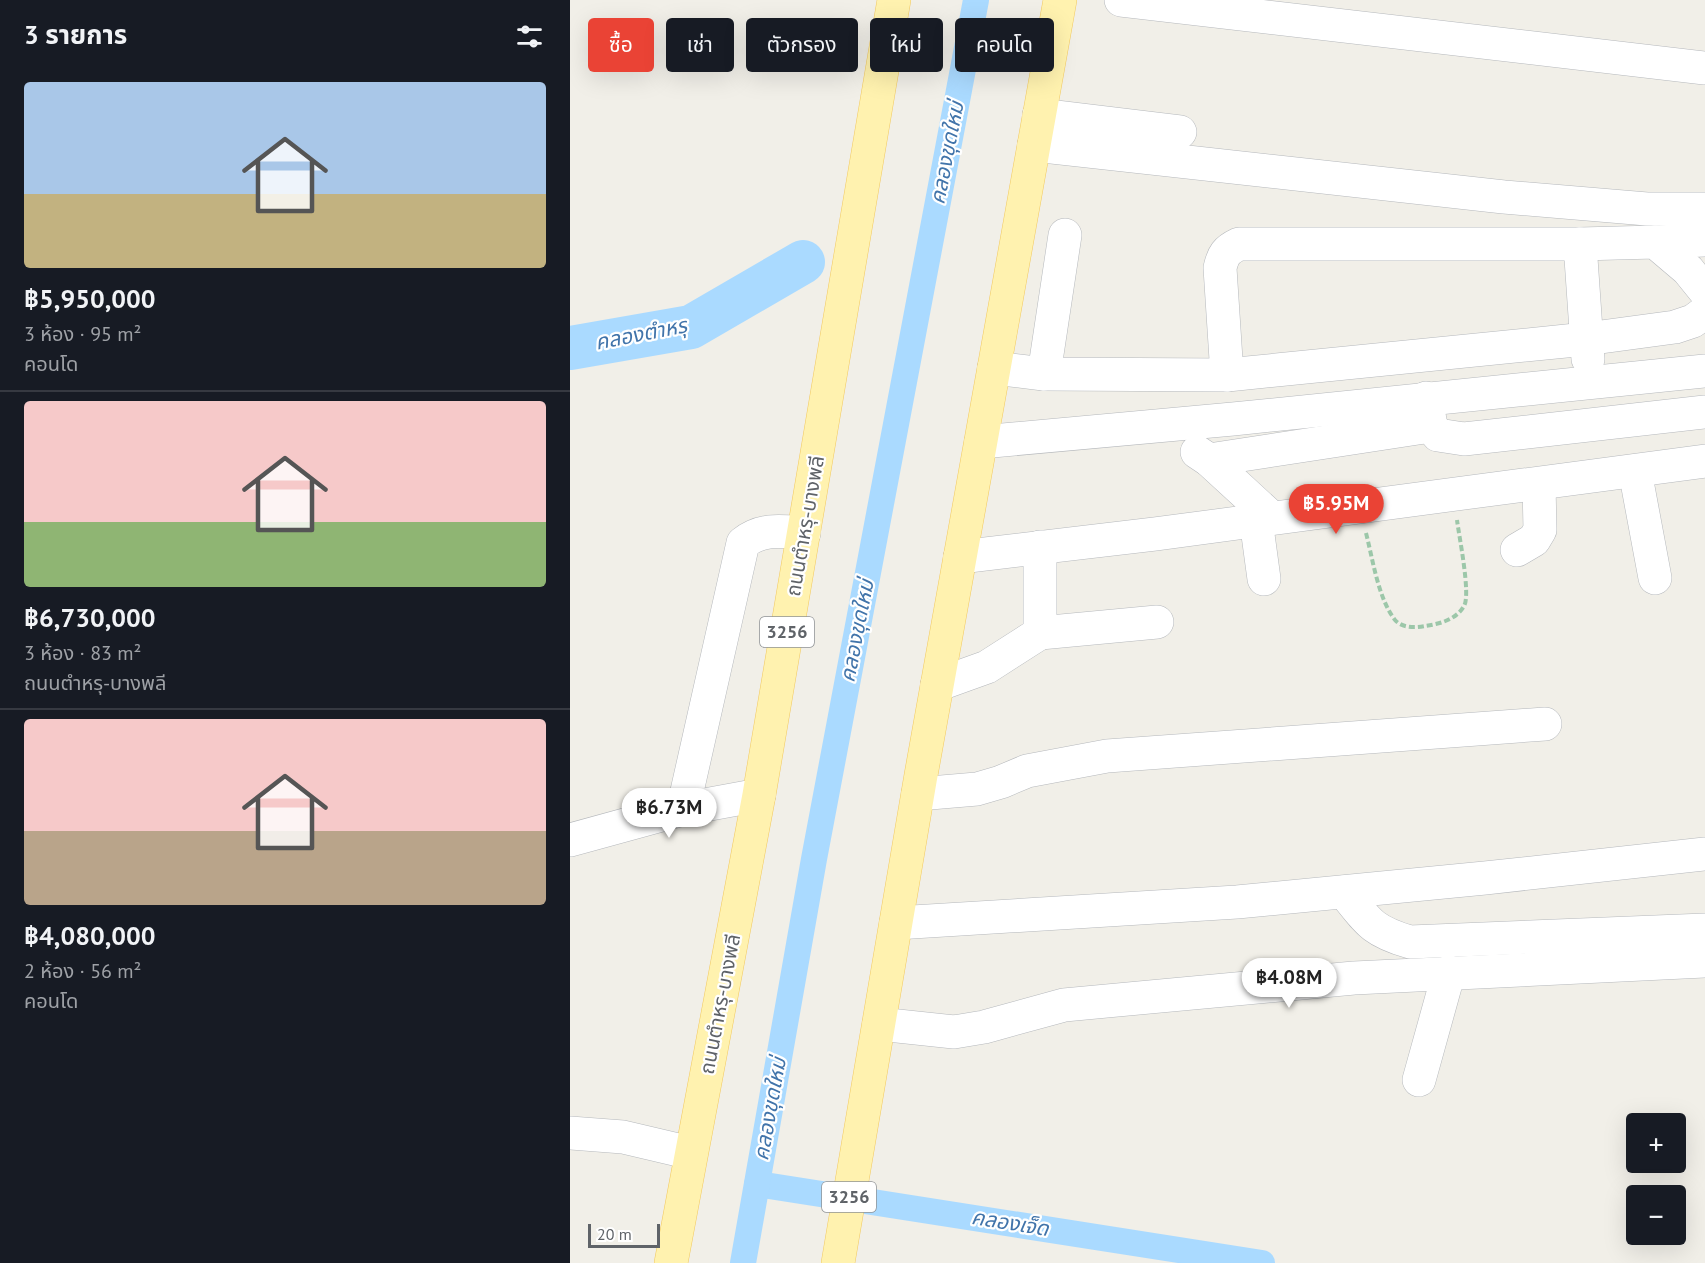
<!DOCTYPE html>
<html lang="th">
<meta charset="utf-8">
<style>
:root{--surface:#171b24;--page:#242831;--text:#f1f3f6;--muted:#9ea1a6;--line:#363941;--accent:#ea4335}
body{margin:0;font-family:"PT Sans","Noto Sans Thai",sans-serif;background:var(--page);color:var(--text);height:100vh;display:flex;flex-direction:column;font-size:22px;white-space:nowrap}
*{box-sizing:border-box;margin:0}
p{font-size:20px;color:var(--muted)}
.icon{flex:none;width:33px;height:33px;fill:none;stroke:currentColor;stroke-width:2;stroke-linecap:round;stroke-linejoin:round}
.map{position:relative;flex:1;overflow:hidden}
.drawer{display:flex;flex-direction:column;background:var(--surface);width:570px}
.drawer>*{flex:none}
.hud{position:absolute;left:18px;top:18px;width:570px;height:54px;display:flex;gap:12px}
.tools{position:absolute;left:1056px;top:1113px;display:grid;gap:12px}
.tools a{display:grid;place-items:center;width:60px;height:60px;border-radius:6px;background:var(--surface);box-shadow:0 6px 24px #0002;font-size:30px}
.scale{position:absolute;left:18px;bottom:15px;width:72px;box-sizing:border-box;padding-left:6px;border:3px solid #5f6368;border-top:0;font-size:16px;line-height:21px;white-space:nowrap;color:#5f6368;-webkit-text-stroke:4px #fff;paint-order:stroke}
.price{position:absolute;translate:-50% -51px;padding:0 14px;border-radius:21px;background:#fff;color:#222;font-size:20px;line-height:39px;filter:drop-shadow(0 2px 3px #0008)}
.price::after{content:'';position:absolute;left:50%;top:36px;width:18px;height:14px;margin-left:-9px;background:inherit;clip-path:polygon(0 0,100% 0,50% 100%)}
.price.on{background:var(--accent);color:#fff}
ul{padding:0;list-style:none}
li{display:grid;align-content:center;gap:12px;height:318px;padding:0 24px}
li+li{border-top:2px solid var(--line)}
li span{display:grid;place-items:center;height:186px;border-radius:6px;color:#555}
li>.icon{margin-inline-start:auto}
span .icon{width:108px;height:108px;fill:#fffc;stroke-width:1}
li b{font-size:26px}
h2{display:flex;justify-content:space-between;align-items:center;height:72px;padding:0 24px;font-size:26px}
.tag{padding:0 21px;border-radius:6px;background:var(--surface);box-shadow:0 6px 24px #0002;font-size:21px;line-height:54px}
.tag.on{background:var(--accent);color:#fff}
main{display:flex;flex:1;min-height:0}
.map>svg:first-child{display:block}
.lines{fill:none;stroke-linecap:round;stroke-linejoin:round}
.canal{stroke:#aadaff;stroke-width:26}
.river{stroke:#aadaff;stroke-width:44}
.minor-casing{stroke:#b5b8bc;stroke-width:34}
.major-casing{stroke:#f2c960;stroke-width:34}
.path{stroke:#9cc7a9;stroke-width:4;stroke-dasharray:6 3;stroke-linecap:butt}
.minor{stroke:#fff;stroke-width:33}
.major{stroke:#fff2af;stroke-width:33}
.labels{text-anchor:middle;stroke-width:4.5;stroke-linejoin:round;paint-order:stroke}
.shield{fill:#fff;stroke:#8f9295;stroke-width:1.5}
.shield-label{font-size:18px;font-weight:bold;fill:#5f6368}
.street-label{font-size:20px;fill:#5f6368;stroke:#fff}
.water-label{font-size:21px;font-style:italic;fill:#4174aa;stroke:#fff}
</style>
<main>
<section class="drawer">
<h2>3 รายการ<svg class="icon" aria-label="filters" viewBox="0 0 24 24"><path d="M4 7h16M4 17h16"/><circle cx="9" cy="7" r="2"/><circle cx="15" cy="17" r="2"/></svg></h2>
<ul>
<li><span style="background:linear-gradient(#a9c7e8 60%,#c2b280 0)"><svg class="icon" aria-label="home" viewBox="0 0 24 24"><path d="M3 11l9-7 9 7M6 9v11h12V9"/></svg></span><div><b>฿5,950,000</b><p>3 ห้อง · 95 m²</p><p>คอนโด</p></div></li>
<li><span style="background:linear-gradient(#f6c9c9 65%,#8fb573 0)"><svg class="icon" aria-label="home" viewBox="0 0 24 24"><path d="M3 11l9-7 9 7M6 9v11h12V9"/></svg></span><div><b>฿6,730,000</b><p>3 ห้อง · 83 m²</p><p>ถนนตำหรุ-บางพลี</p></div></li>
<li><span style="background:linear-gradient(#f6c9c9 60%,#b9a48a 0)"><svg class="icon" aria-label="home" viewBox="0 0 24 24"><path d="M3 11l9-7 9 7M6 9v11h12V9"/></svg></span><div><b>฿4,080,000</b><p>2 ห้อง · 56 m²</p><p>คอนโด</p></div></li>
</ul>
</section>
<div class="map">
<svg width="1135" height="1263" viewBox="0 0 1135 1263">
<rect width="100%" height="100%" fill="#f1efe8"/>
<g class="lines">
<!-- canal -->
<g class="canal">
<polyline points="187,1184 692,1263"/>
<polyline points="173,1263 244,859 406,0"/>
</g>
<!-- river -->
<polyline class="river" points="0,348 121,327 233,262"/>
<defs>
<g id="minor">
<polyline points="551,0 1135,68"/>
<polyline points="469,115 610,132"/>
<polyline points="464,145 934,197 1077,209 1135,209"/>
<polyline points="1085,242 1135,240"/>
<polyline points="1010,244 1018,359"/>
<polyline points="424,368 474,374 657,375 1016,339 1105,327 1123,321 1135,312"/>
<polyline points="474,374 495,235"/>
<path d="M657 375 650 268C653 255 656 250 669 244H1010L1085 242 1118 270 1135 291"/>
<polyline points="856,398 861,426 868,435 894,439 1135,412"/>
<polyline points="411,442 663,419 1135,371"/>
<polyline points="627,452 639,460 702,518"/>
<polyline points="639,460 861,426"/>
<polyline points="1065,471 1085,578"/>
<polyline points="686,520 694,579"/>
<polyline points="947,550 964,540 970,530 969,484"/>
<polyline points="390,557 585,534 1135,461"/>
<polyline points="470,633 587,622"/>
<polyline points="367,685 417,667 470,633 470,547"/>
<polyline points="348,794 407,789 431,782 457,771 537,756 975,724"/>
<path d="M113 809 173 543C192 528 211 531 234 533"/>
<polyline points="0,840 113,809 189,795"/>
<path d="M774 892C798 922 802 931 840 942L1135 930"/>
<polyline points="326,923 667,902 915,878 1135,854"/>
<polyline points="309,1024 384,1032 414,1027 494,1005 784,978 1135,961"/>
<polyline points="849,1080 879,972"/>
<polyline points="0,1133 53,1137 121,1153"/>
</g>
<g id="major">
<polyline points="101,1263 189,795 324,0"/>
<polyline points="268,1263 351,775 490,0"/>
</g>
</defs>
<!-- minor casing -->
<use href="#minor" class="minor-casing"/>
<!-- major casing -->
<use href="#major" class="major-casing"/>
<!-- path -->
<path class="path" d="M796 533C803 560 808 598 825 620 832 628 845 628 855 626 869 624 886 620 894 606 901 595 889 536 887 520"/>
<!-- minor -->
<use href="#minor" class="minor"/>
<!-- major -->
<use href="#major" class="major"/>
</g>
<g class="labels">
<!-- shield labels -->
<g class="shield">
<rect x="190" y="617" width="54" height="30" rx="4.5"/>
<rect x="252" y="1182" width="54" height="30" rx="4.5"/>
</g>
<g class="shield-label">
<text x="217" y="638">3256</text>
<text x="279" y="1203">3256</text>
</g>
<!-- street labels -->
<g class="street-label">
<text transform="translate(235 526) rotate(-80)" y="7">ถนนตำหรุ-บางพลี</text>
<text transform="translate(150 1004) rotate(-79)" y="7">ถนนตำหรุ-บางพลี</text>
</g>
<!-- water labels -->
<g class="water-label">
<text transform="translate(377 153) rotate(-79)" y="7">คลองขุดใหม่</text>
<text transform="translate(71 334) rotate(-11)" y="7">คลองตำหรุ</text>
<text transform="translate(287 631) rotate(-79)" y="7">คลองขุดใหม่</text>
<text transform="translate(200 1109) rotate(-80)" y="7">คลองขุดใหม่</text>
<text transform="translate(440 1223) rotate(9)" y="7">คลองเจ็ด</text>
</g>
</g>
</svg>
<div class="tools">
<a>+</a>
<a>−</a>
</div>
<div class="scale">20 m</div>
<b class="price on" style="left:766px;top:535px">฿5.95M</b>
<b class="price" style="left:99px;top:839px">฿6.73M</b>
<b class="price" style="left:719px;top:1009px">฿4.08M</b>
<div class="hud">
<a class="tag on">ซื้อ</a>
<a class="tag">เช่า</a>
<a class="tag">ตัวกรอง</a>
<a class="tag">ใหม่</a>
<a class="tag">คอนโด</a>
</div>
</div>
</main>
